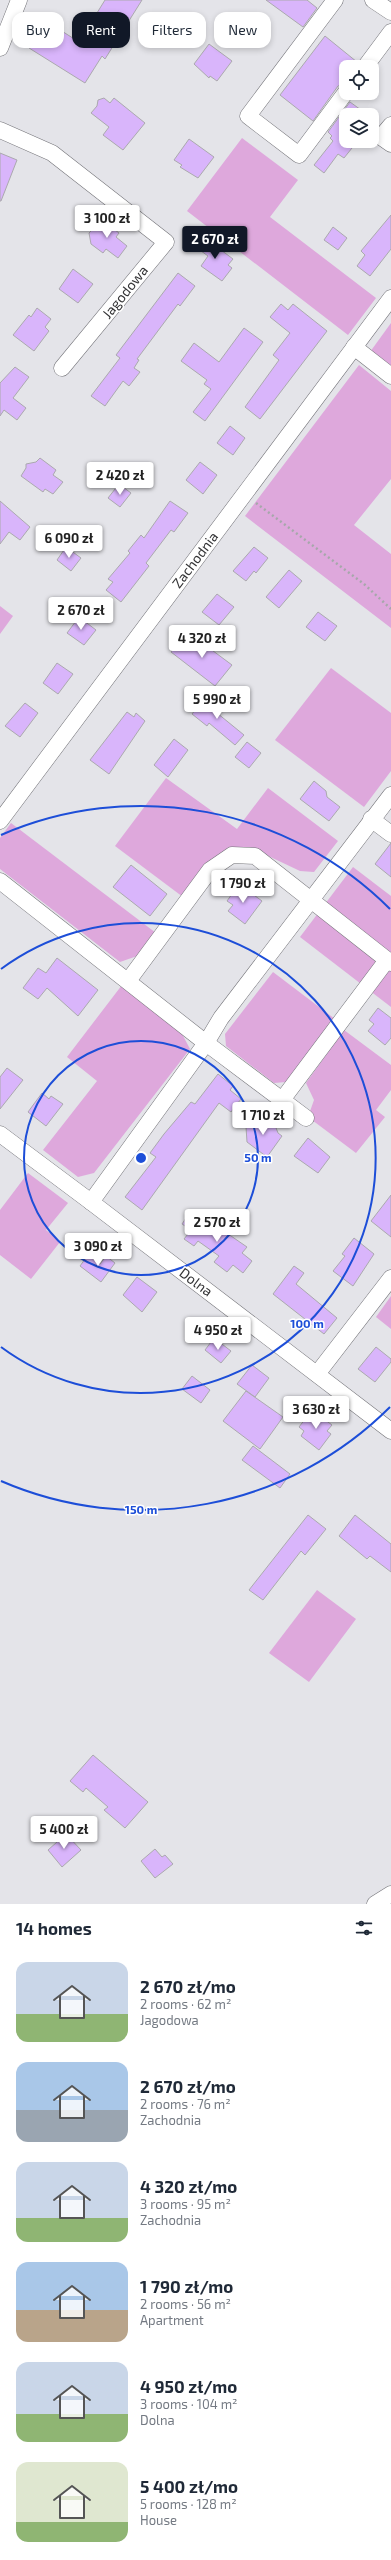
<!DOCTYPE html>
<meta charset="utf-8">
<style>
:root{--surface:#fff;--page:#f6f6f7;--text:#1f2937;--muted:#747a83;--accent:#111827}
body{margin:0;font-family:"Exo 2",sans-serif;background:var(--page);color:var(--text);height:100vh;display:flex;flex-direction:column;font-size:15px;white-space:nowrap}
*{box-sizing:border-box;margin:0}
p{font-size:13px;color:var(--muted)}
.icon{flex:none;width:22px;height:22px;fill:none;stroke:currentColor;stroke-width:2;stroke-linecap:round;stroke-linejoin:round}
.map{position:relative;height:1904px;overflow:hidden}
.sheet{display:flex;flex-direction:column;background:var(--surface);flex:1}
.sheet>*{flex:none}
.banner{position:absolute;left:12px;top:12px;width:367px;height:36px;display:flex;gap:8px}
.buttons{position:absolute;left:339px;top:60px;display:grid;gap:8px}
.buttons a{display:grid;place-items:center;width:40px;height:40px;border-radius:8px;background:var(--surface);box-shadow:0 2px 6px #0003;font-size:20px}
.price{position:absolute;translate:-50% -34px;padding:0 9px;border-radius:4px;background:#fff;color:#222;font-size:13px;line-height:26px;filter:drop-shadow(0 1px 2px #0008)}
.price::after{content:'';position:absolute;left:50%;top:24px;width:12px;height:9px;margin-left:-6px;background:inherit;clip-path:polygon(0 0,100% 0,50% 100%)}
.price.on{background:var(--accent);color:#fff}
ul{padding:0;list-style:none}
li{display:flex;align-items:center;gap:12px;height:100px;padding:0 16px}
li span{display:grid;place-items:center;flex:none;width:112px;height:80px;border-radius:12px;color:#555}
li>.icon{margin-inline-start:auto}
span .icon{width:48px;height:48px;fill:#fffc;stroke-width:1}
li b{font-size:17px}
h2{display:flex;justify-content:space-between;align-items:center;height:48px;padding:0 16px;font-size:17px}
.tag{padding:0 14px;border-radius:12px;background:var(--surface);box-shadow:0 2px 6px #0003;font-size:14px;line-height:36px}
.tag.on{background:var(--accent);color:#fff}
.map>svg:first-child{display:block}
.green{fill:#dea8dc}
.building{fill:#d9b5fb;stroke:#aba9ae}
.lines{fill:none;stroke-linecap:round;stroke-linejoin:round}
.minor-casing{stroke:#747479;stroke-width:17}
.path{stroke:#a7a7ab;stroke-width:2.5;stroke-dasharray:2 3;stroke-linecap:butt}
.minor{stroke:#fff;stroke-width:16}
.ring{fill:none;stroke:#1d4ed8;stroke-width:2}
.labels{text-anchor:middle;stroke-width:3;stroke-linejoin:round;paint-order:stroke}
.street-label{font-size:14px;fill:#343436;stroke:#fff}
.centre{fill:#1d4ed8;stroke:#fff;stroke-width:2}
.ring-label{font-size:12px;text-anchor:middle;font-weight:bold;fill:#1d4ed8;stroke:#fff;stroke-width:3;stroke-linejoin:round;paint-order:stroke}
</style>
<div class="map">
<svg width="391" height="1904" viewBox="0 0 391 1904">
<rect width="100%" height="100%" fill="#e4e4e9"/>
<!-- green -->
<g class="green">
<polygon points="242,138 298,180 270,217 376,298 348,335 187,211"/>
<polygon points="391,323 391,367 370,352"/>
<polygon points="359,365 391,391 391,479 354,525 391,554 391,628 245,516"/>
<polygon points="0,606 13,616 0,634"/>
<polygon points="331,668 391,713 391,771 364,807 275,740"/>
<polygon points="166,778 237,829 268,788 338,841 314,872 300,871 249,847 221,853 183,897 115,846"/>
<polygon points="11,823 156,933 140,955 120,962 0,869 0,838"/>
<polygon points="353,867 391,896 391,1007 300,937"/>
<polygon points="273,972 335,1019 286,1082 274,1083 226,1046 225,1034"/>
<polygon points="122,985 180,1030 190,1049 94,1173 78,1177 43,1150 97,1081 67,1057"/>
<polygon points="344,1030 391,1065 391,1090 376,1110 385,1117 356,1153 308,1117 314,1100 306,1083"/>
<polygon points="28,1173 68,1203 46,1230 60,1242 31,1279 0,1255 0,1210"/>
<polygon points="391,1296 391,1329 376,1317"/>
<polygon points="317,1590 356,1619 309,1682 269,1653"/>
</g>
<!-- building -->
<g class="building">
<polygon points="105,0 142,0 105,59 102,56 85,83 29,48 46,21 79,42"/>
<polygon points="266,0 307,0 317,8 303,27"/>
<polygon points="325,36 357,62 356,67 346,67 346,83 338,86 313,121 280,95"/>
<polygon points="209,44 232,61 217,81 210,76 209,78 194,64"/>
<polygon points="104,98 110,103 114,98 145,123 123,150 103,135 109,127 91,113 97,106 98,100"/>
<polygon points="350,102 368,115 346,115 346,143 352,148 344,158 338,154 324,173 314,165 333,141 330,138 332,136 328,132"/>
<polygon points="189,139 214,157 198,178 180,167 182,165 174,160"/>
<polygon points="0,153 17,160 1,201 0,201"/>
<polygon points="391,215 391,249 370,276 357,266 365,255 361,251"/>
<polygon points="102,220 119,233 116,237 127,246 118,258 106,249 103,253 91,244 89,233"/>
<polygon points="333,227 347,238 338,250 324,240"/>
<polygon points="205,238 233,259 228,265 232,268 222,281 201,266 208,256 197,248"/>
<polygon points="73,269 93,284 78,303 59,289"/>
<polygon points="178,273 195,286 180,306 178,304 137,359 139,360 134,368 140,372 129,386 123,381 105,406 91,396 120,358 116,355"/>
<polygon points="281,304 288,310 293,304 327,331 260,419 245,407 279,360 273,355 290,333 270,317"/>
<polygon points="37,308 51,319 45,327 49,331 34,351 13,335 29,315 31,317"/>
<polygon points="244,328 263,342 205,421 193,412 211,389 204,384 207,380 181,361 194,343 219,362"/>
<polygon points="15,367 29,377 13,398 26,408 17,420 4,410 0,416 0,383"/>
<polygon points="230,426 245,438 233,455 217,443"/>
<polygon points="40,458 56,470 53,475 63,482 53,494 45,489 43,492 21,476 26,468 26,464 36,462"/>
<polygon points="200,462 217,475 203,494 186,480"/>
<polygon points="119,484 131,493 120,507 108,498"/>
<polygon points="0,501 30,527 20,540 9,532 0,544"/>
<polygon points="170,501 188,513 174,532 171,530 146,563 149,566 121,602 106,590 113,582 108,579 130,553 128,551 141,535 144,538"/>
<polygon points="66,547 81,558 71,571 57,560"/>
<polygon points="254,547 268,558 256,573 254,571 246,581 233,571"/>
<polygon points="289,570 302,581 279,608 266,597"/>
<polygon points="217,594 234,607 219,625 202,612"/>
<polygon points="318,612 337,626 325,641 306,627"/>
<polygon points="79,617 96,630 84,645 67,633"/>
<polygon points="189,633 232,665 215,686 171,652 184,636 185,637"/>
<polygon points="57,663 73,674 58,694 43,683"/>
<polygon points="206,696 221,707 217,713 244,735 235,745 209,723 207,726 192,714"/>
<polygon points="25,703 38,713 20,737 5,726"/>
<polygon points="127,712 134,717 136,713 145,721 109,774 90,760"/>
<polygon points="174,739 188,750 168,777 154,765"/>
<polygon points="247,742 261,753 249,768 235,757"/>
<polygon points="314,781 326,791 327,797 340,807 329,821 300,799"/>
<polygon points="391,843 391,877 375,864"/>
<polygon points="131,865 167,894 150,916 113,887"/>
<polygon points="239,884 262,901 245,924 228,911 233,905 227,901"/>
<polygon points="57,958 98,990 78,1016 47,988 38,999 23,988 38,968 46,973"/>
<polygon points="378,1008 391,1018 391,1038 385,1045 368,1031 374,1024 369,1020"/>
<polygon points="7,1068 23,1080 0,1109 0,1077"/>
<polygon points="218,1074 233,1086 230,1090 241,1099 231,1112 219,1103 142,1210 125,1197 156,1157 150,1153 164,1134 191,1102 195,1104"/>
<polygon points="42,1093 49,1099 51,1096 63,1104 46,1126 28,1112"/>
<polygon points="258,1118 267,1124 273,1120 278,1133 282,1136 267,1157 247,1142 246,1127 252,1126"/>
<polygon points="308,1138 330,1157 318,1173 294,1156"/>
<polygon points="391,1195 391,1237 371,1221"/>
<polygon points="190,1212 199,1219 202,1216 247,1247 242,1253 252,1261 243,1273 233,1265 227,1272 214,1262 219,1256 198,1241 194,1246 184,1239 191,1230 182,1224"/>
<polygon points="354,1238 374,1254 353,1286 333,1271 345,1256 342,1254"/>
<polygon points="88,1255 100,1264 106,1256 115,1263 101,1282 80,1266"/>
<polygon points="294,1266 304,1273 296,1284 337,1318 324,1334 273,1294"/>
<polygon points="137,1277 157,1292 142,1312 123,1295"/>
<polygon points="214,1338 231,1351 221,1363 205,1350"/>
<polygon points="376,1347 391,1359 391,1362 375,1382 358,1369"/>
<polygon points="252,1365 269,1378 255,1397 237,1384"/>
<polygon points="192,1376 210,1390 201,1403 182,1389"/>
<polygon points="246,1391 283,1417 260,1449 223,1421"/>
<polygon points="312,1410 332,1425 327,1431 331,1434 319,1450 301,1436 304,1431 299,1427"/>
<polygon points="253,1446 290,1474 280,1488 242,1460"/>
<polygon points="308,1515 326,1529 305,1555 301,1551 263,1600 249,1590"/>
<polygon points="355,1515 391,1544 391,1572 370,1556 367,1559 339,1536"/>
<polygon points="93,1755 148,1802 125,1828 104,1810 108,1807 86,1788 83,1792 70,1781"/>
<polygon points="66,1834 81,1850 62,1867 48,1850"/>
<polygon points="155,1849 162,1857 165,1855 173,1864 155,1878 141,1861"/>
</g>
<g class="lines">
<defs>
<g id="minor">
<polyline points="335,0 248,116 299,155 346,92"/>
<polyline points="373,0 391,12"/>
<polyline points="0,48 19,0"/>
<polyline points="365,67 391,32"/>
<polyline points="391,125 381,137 391,144"/>
<polyline points="0,130 52,153 166,242 62,368"/>
<polyline points="354,347 391,376"/>
<polyline points="371,819 391,834"/>
<polyline points="0,821 391,298"/>
<polyline points="0,881 206,1043 306,1118"/>
<polyline points="128,981 210,870 232,855 255,856 391,963"/>
<polyline points="282,1100 387,960"/>
<polyline points="0,1134 91,1202 391,1431"/>
<polyline points="91,1202 206,1043 221,1018 391,795"/>
<polyline points="317,1374 391,1278"/>
<polyline points="375,1904 391,1894"/>
</g>
</defs>
<!-- minor casing -->
<use href="#minor" class="minor-casing"/>
<!-- path -->
<polyline class="path" points="256,503 364,584 391,609"/>
<!-- minor -->
<use href="#minor" class="minor"/>
</g>
<!-- distance rings -->
<g class="ring">
<circle cx="141" cy="1158" r="117"/>
<path d="M1 969A235 235 0 1 1 1 1347"/>
<path d="M390 1407A352 352 0 0 1 1 1481M1 835A352 352 0 0 1 390 909"/>
</g>
<g class="labels">
<!-- street labels -->
<g class="street-label">
<text transform="translate(125 292) rotate(-51)" y="5">Jagodowa</text>
<text transform="translate(195 560) rotate(-53)" y="5">Zachodnia</text>
<text transform="translate(196 1282) rotate(37)" y="5">Dolna</text>
</g>
</g>
<circle cx="141" cy="1158" r="6" class="centre"/>
<g class="ring-label">
<text x="258" y="1162">50 m</text>
<text x="307" y="1328">100 m</text>
<text x="141" y="1514">150 m</text>
</g>
</svg>
<div class="buttons">
<a><svg class="icon" aria-label="locate" viewBox="0 0 24 24"><circle cx="12" cy="12" r="6"/><path d="M12 2v4M12 18v4M2 12h4M18 12h4"/></svg></a>
<a><svg class="icon" aria-label="layers" viewBox="0 0 24 24"><path d="M12 4l9 5-9 5-9-5zM3 14l9 5 9-5"/></svg></a>
</div>
<b class="price" style="left:107px;top:239px">3 100 zł</b>
<b class="price on" style="left:215px;top:260px">2 670 zł</b>
<b class="price" style="left:120px;top:496px">2 420 zł</b>
<b class="price" style="left:69px;top:559px">6 090 zł</b>
<b class="price" style="left:81px;top:631px">2 670 zł</b>
<b class="price" style="left:202px;top:659px">4 320 zł</b>
<b class="price" style="left:217px;top:720px">5 990 zł</b>
<b class="price" style="left:243px;top:904px">1 790 zł</b>
<b class="price" style="left:263px;top:1136px">1 710 zł</b>
<b class="price" style="left:217px;top:1243px">2 570 zł</b>
<b class="price" style="left:98px;top:1267px">3 090 zł</b>
<b class="price" style="left:218px;top:1351px">4 950 zł</b>
<b class="price" style="left:316px;top:1430px">3 630 zł</b>
<b class="price" style="left:64px;top:1850px">5 400 zł</b>
<div class="banner">
<a class="tag">Buy</a>
<a class="tag on">Rent</a>
<a class="tag">Filters</a>
<a class="tag">New</a>
</div>
</div>
<section class="sheet">
<h2>14 homes<svg class="icon" aria-label="filters" viewBox="0 0 24 24"><path d="M4 7h16M4 17h16"/><circle cx="9" cy="7" r="2"/><circle cx="15" cy="17" r="2"/></svg></h2>
<ul>
<li><span style="background:linear-gradient(#c9d6e8 65%,#8fb573 0)"><svg class="icon" aria-label="home" viewBox="0 0 24 24"><path d="M3 11l9-7 9 7M6 9v11h12V9"/></svg></span><div><b>2 670 zł/mo</b><p>2 rooms · 62 m²</p><p>Jagodowa</p></div></li>
<li><span style="background:linear-gradient(#a9c7e8 60%,#9aa5b1 0)"><svg class="icon" aria-label="home" viewBox="0 0 24 24"><path d="M3 11l9-7 9 7M6 9v11h12V9"/></svg></span><div><b>2 670 zł/mo</b><p>2 rooms · 76 m²</p><p>Zachodnia</p></div></li>
<li><span style="background:linear-gradient(#c9d6e8 70%,#8fb573 0)"><svg class="icon" aria-label="home" viewBox="0 0 24 24"><path d="M3 11l9-7 9 7M6 9v11h12V9"/></svg></span><div><b>4 320 zł/mo</b><p>3 rooms · 95 m²</p><p>Zachodnia</p></div></li>
<li><span style="background:linear-gradient(#a9c7e8 60%,#b9a48a 0)"><svg class="icon" aria-label="home" viewBox="0 0 24 24"><path d="M3 11l9-7 9 7M6 9v11h12V9"/></svg></span><div><b>1 790 zł/mo</b><p>2 rooms · 56 m²</p><p>Apartment</p></div></li>
<li><span style="background:linear-gradient(#c9d6e8 65%,#8fb573 0)"><svg class="icon" aria-label="home" viewBox="0 0 24 24"><path d="M3 11l9-7 9 7M6 9v11h12V9"/></svg></span><div><b>4 950 zł/mo</b><p>3 rooms · 104 m²</p><p>Dolna</p></div></li>
<li><span style="background:linear-gradient(#dfe7d0 75%,#8fb573 0)"><svg class="icon" aria-label="home" viewBox="0 0 24 24"><path d="M3 11l9-7 9 7M6 9v11h12V9"/></svg></span><div><b>5 400 zł/mo</b><p>5 rooms · 128 m²</p><p>House</p></div></li>
</ul>
</section>
